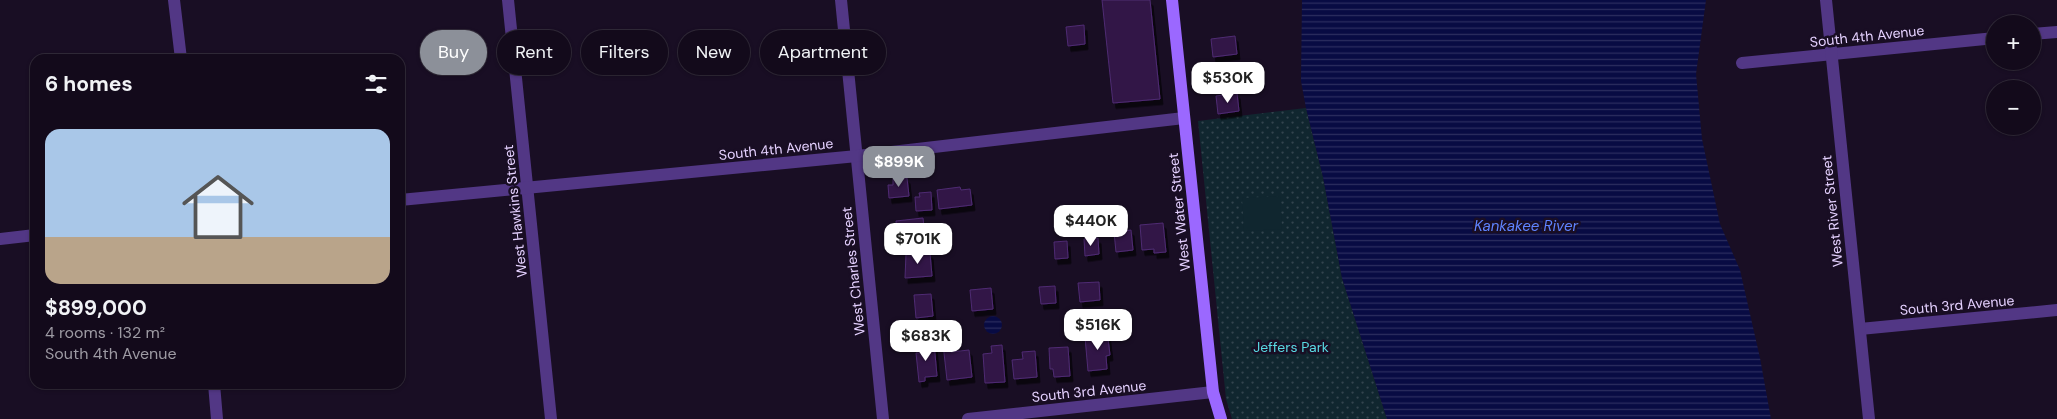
<!DOCTYPE html>
<meta charset="utf-8">
<style>
:root{--surface:#130a1b;--page:#1c1324;--text:#f1f3f6;--muted:#9d9aa3;--line:#322b3a;--accent:#8c9099}
body{margin:0;font-family:"DM Sans",sans-serif;background:var(--page);color:var(--text);height:100vh;display:flex;flex-direction:column;font-size:19px;white-space:nowrap}
*{box-sizing:border-box;margin:0}
p{font-size:16px;color:var(--muted)}
.icon{flex:none;width:28px;height:28px;fill:none;stroke:currentColor;stroke-width:2;stroke-linecap:round;stroke-linejoin:round}
.map{position:relative;flex:1;overflow:hidden}
.drawer{position:absolute;left:30px;top:54px;width:375px;height:335px;display:flex;flex-direction:column;background:var(--surface);border-radius:15px;box-shadow:0 1px 4px #0004,0 0 0 1px var(--line)}
.drawer>*{flex:none}
.banner{position:absolute;left:420px;top:30px;width:475px;height:45px;display:flex;gap:10px}
.fabs{position:absolute;left:1986px;top:15px;display:grid;gap:10px}
.fabs a{display:grid;place-items:center;width:55px;height:55px;border-radius:50%;background:var(--surface);box-shadow:0 1px 4px #0004,0 0 0 1px var(--line);font-size:25px}
.price{position:absolute;translate:-50% -42px;padding:0 11px;border-radius:10px;background:#fff;color:#222;font-size:16px;line-height:32px;filter:drop-shadow(0 1px 2px #0008)}
.price::after{content:'';position:absolute;left:50%;top:30px;width:15px;height:11px;margin-left:-8px;background:inherit;clip-path:polygon(0 0,100% 0,50% 100%)}
.price.active{background:var(--accent);color:#fff}
ul{padding:0;list-style:none}
li{display:grid;align-content:center;gap:10px;height:265px;padding:0 15px}
li+li{border-top:1px solid var(--line)}
li span{display:grid;place-items:center;height:155px;border-radius:15px;color:#555}
li>.icon{margin-inline-start:auto}
span .icon{width:90px;height:90px;fill:#fffc;stroke-width:1}
li b{font-size:21px}
h2{display:flex;justify-content:space-between;align-items:center;height:60px;padding:0 15px;font-size:21px}
.tag{padding:0 18px;border-radius:22px;background:var(--surface);box-shadow:0 1px 4px #0004,0 0 0 1px var(--line);font-size:18px;line-height:45px}
.tag.active{background:var(--accent);color:#fff}
.map>svg:first-child{display:block}
.park{fill:url(#park-dots)}
.pitch{fill:#10262f}
.water{fill:url(#water-rules)}
.building{fill:#301946;stroke:#4f2a73;filter:url(#shadow)}
.lines{fill:none;stroke-linecap:round;stroke-linejoin:round}
.minor{stroke:#523785;stroke-width:12}
.tertiary{stroke:#523785;stroke-width:12}
.secondary{stroke:#9b68ff;stroke-width:12}
.labels{text-anchor:middle;stroke-width:5;stroke-linejoin:round;paint-order:stroke}
.street-label{font-size:14px;fill:#e5d1ff;stroke:#190e24}
.park-label{font-size:14px;fill:#59dae3;stroke:#190e24}
.water-label{font-size:15px;font-style:italic;fill:#5f83ff;stroke:#190e24}
</style>
<div class="map">
<svg width="2057" height="419" viewBox="0 0 2057 419">
<defs>
<pattern id="park-dots" width="8" height="8" patternUnits="userSpaceOnUse" patternTransform="scale(1.25)"><rect width="8" height="8" fill="#10262f"/><path d="M2 2h.1M6 6h.1" fill="none" stroke="#33444e" stroke-width="1.8" stroke-linecap="round"/></pattern>
<pattern id="water-rules" width="6" height="5" patternUnits="userSpaceOnUse" patternTransform="scale(1.25)"><rect width="6" height="5" fill="#080b43"/><path d="M0 2.5h6" fill="none" stroke="#2c2e5f"/></pattern>
<filter id="shadow"><feDropShadow dx="3" dy="5.5" stdDeviation="0" flood-color="#0009"/></filter>
</defs>
<rect width="100%" height="100%" fill="#190e24"/>
<!-- park -->
<polygon class="park" points="1306,108 1323,177 1342,278 1387,419 1232,419 1226,399 1198,121"/>
<!-- pitch -->
<polygon class="pitch" points="1280,196 1282,229 1244,231 1242,198"/>
<!-- water -->
<g class="water">
<polygon points="1302,0 1706,0 1696,74 1702,139 1720,224 1740,270 1760,358 1771,419 1387,419 1342,278 1323,177 1306,108 1301,81"/>
<circle cx="993" cy="325" r="9"/>
</g>
<!-- building -->
<g class="building">
<polygon points="1102,0 1150,0 1160,99 1113,103"/>
<polygon points="1084,25 1085,44 1068,46 1066,27"/>
<polygon points="1235,36 1237,54 1213,57 1211,39"/>
<polygon points="1237,93 1239,111 1218,114 1216,96"/>
<polygon points="907,178 909,196 889,198 888,185 893,185 893,179"/>
<polygon points="960,187 961,190 970,189 972,205 939,209 937,190"/>
<polygon points="931,192 932,210 916,211 915,197 920,197 919,193"/>
<polygon points="923,218 925,236 897,239 896,221"/>
<polygon points="1163,223 1166,252 1154,253 1154,249 1142,250 1140,225"/>
<polygon points="947,228 948,240 932,241 931,230"/>
<polygon points="1131,230 1133,250 1116,252 1114,232"/>
<polygon points="1098,238 1099,254 1085,256 1084,239"/>
<polygon points="1067,241 1068,258 1055,259 1054,242"/>
<polygon points="930,253 932,276 905,278 906,254"/>
<polygon points="1099,282 1100,300 1080,302 1078,283"/>
<polygon points="1055,286 1056,303 1041,304 1039,287"/>
<polygon points="991,288 993,309 972,311 970,290"/>
<polygon points="931,294 933,316 916,318 914,295"/>
<polygon points="1107,330 1110,355 1106,356 1107,369 1088,371 1085,337 1096,336 1095,331"/>
<polygon points="934,343 937,376 925,377 925,381 919,382 916,353 920,353 919,344"/>
<polygon points="951,343 951,352 969,350 972,377 947,380 943,344"/>
<polygon points="1002,345 1005,382 985,383 983,354 992,353 991,346"/>
<polygon points="1068,347 1070,376 1054,377 1053,369 1050,369 1049,348"/>
<polygon points="1035,351 1037,377 1014,379 1012,360 1023,359 1022,352"/>
</g>
<g class="lines">
<!-- minor -->
<g class="minor">
<polyline points="174,0 181,59"/>
<polyline points="508,0 551,419"/>
<polyline points="841,0 883,419"/>
<polyline points="2032,34 2057,32"/>
<polyline points="1742,63 1995,38"/>
<polyline points="400,200 857,156 1184,118"/>
<polyline points="0,239 35,235"/>
<polyline points="1860,329 2057,310"/>
<polyline points="214,384 217,419"/>
<polyline points="968,419 1213,392"/>
</g>
<!-- tertiary -->
<polyline class="tertiary" points="1826,0 1869,419"/>
<!-- secondary -->
<polyline class="secondary" points="1172,0 1213,392 1221,419"/>
</g>
<g class="labels">
<!-- street labels -->
<g class="street-label">
<text transform="translate(1867 36) rotate(-6)" y="5">South 4th Avenue</text>
<text transform="translate(776 149) rotate(-6)" y="5">South 4th Avenue</text>
<text transform="translate(515 211) rotate(-96)" y="5">West Hawkins Street</text>
<text transform="translate(1832 211) rotate(-96)" y="5">West River Street</text>
<text transform="translate(1179 212) rotate(-96)" y="5">West Water Street</text>
<text transform="translate(853 271) rotate(-96)" y="5">West Charles Street</text>
<text transform="translate(1957 305) rotate(-5)" y="5">South 3rd Avenue</text>
<text transform="translate(1089 391) rotate(-6)" y="5">South 3rd Avenue</text>
</g>
<!-- park labels -->
<g class="park-label">
<text x="1291" y="352">Jeffers Park</text>
</g>
<!-- water labels -->
<g class="water-label">
<text x="1526" y="231">Kankakee River</text>
</g>
</g>
</svg>
<div class="fabs">
<a>+</a>
<a>−</a>
</div>
<b class="price" style="left:1228px;top:104px">$530K</b>
<b class="price active" style="left:899px;top:188px">$899K</b>
<b class="price" style="left:1091px;top:247px">$440K</b>
<b class="price" style="left:918px;top:265px">$701K</b>
<b class="price" style="left:1098px;top:351px">$516K</b>
<b class="price" style="left:926px;top:362px">$683K</b>
<div class="banner">
<a class="tag active">Buy</a>
<a class="tag">Rent</a>
<a class="tag">Filters</a>
<a class="tag">New</a>
<a class="tag">Apartment</a>
</div>
<section class="drawer">
<h2>6 homes<svg class="icon" aria-label="filters" viewBox="0 0 24 24"><path d="M4 7h16M4 17h16"/><circle cx="9" cy="7" r="2"/><circle cx="15" cy="17" r="2"/></svg></h2>
<ul>
<li><span style="background:linear-gradient(#a9c7e8 70%,#b9a48a 0)"><svg class="icon" aria-label="home" viewBox="0 0 24 24"><path d="M3 11l9-7 9 7M6 9v11h12V9"/></svg></span><div><b>$899,000</b><p>4 rooms · 132 m²</p><p>South 4th Avenue</p></div></li>
</ul>
</section>
</div>
